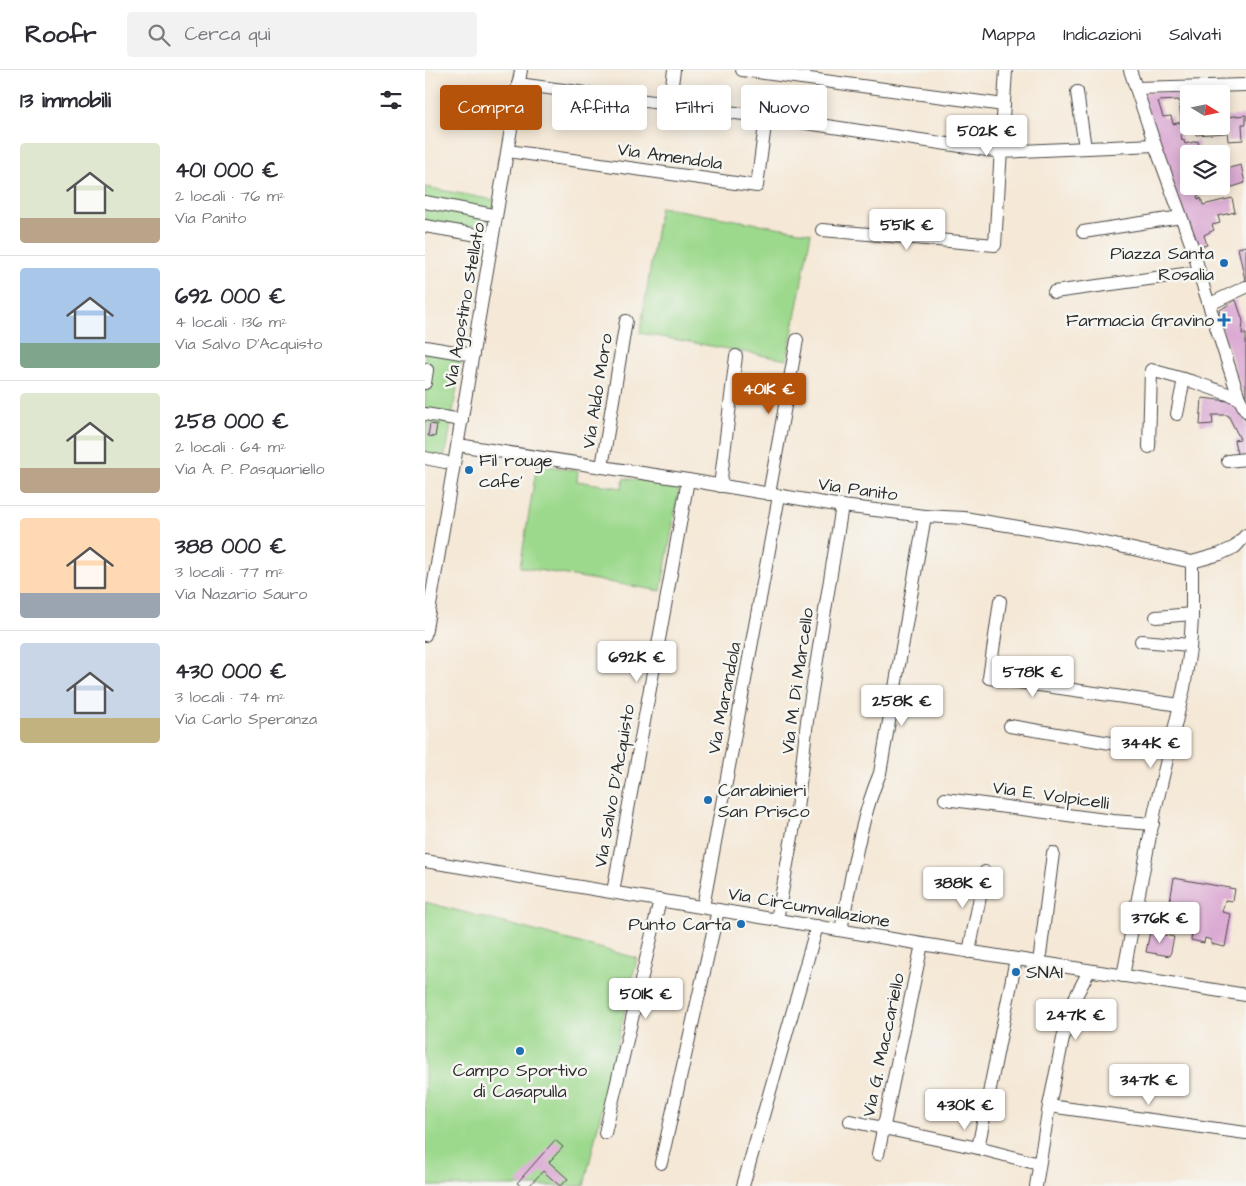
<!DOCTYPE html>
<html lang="it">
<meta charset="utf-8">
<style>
:root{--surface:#fff;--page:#f2f2f3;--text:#2b2b33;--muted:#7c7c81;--line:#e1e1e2;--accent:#b45309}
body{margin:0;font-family:"Architects Daughter",sans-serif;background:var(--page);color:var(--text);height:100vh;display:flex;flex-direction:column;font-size:19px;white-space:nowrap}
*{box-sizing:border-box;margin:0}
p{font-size:16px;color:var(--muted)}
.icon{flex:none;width:28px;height:28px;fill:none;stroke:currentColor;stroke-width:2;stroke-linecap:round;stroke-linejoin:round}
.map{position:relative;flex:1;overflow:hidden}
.sheet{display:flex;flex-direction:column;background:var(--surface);width:425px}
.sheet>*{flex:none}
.guide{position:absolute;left:15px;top:15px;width:475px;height:45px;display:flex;gap:10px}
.needle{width:32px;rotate:100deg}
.tools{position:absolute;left:755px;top:15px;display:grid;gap:10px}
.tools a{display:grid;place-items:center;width:50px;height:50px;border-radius:5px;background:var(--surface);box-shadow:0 2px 12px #0003;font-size:25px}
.price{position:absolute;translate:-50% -42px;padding:0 11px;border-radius:5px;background:#fff;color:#222;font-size:16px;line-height:32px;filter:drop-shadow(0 1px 2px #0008)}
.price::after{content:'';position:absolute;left:50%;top:30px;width:15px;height:11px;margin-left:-8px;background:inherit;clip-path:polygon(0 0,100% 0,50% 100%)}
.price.active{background:var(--accent);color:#fff}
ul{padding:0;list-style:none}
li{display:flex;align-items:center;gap:15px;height:125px;padding:0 20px}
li+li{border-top:1px solid var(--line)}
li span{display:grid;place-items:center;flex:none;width:140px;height:100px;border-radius:5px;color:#555}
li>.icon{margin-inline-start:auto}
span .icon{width:60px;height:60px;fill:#fffc;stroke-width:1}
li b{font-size:21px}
h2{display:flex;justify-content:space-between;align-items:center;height:60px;padding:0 20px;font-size:21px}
.chip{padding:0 18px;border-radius:5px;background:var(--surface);box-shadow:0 2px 12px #0003;font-size:18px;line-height:45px}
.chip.active{background:var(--accent);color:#fff}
header{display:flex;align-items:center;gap:30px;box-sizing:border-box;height:70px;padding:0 25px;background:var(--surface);border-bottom:1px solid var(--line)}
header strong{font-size:24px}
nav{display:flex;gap:28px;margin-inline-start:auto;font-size:18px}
.search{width:350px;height:45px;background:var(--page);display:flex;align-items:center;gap:12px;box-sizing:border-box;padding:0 18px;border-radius:5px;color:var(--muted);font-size:19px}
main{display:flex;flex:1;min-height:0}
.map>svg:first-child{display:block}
.green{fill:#9dd98d;stroke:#64825c}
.building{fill:#dbaad3;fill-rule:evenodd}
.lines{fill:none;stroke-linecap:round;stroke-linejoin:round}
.minor-casing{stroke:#494745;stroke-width:14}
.minor{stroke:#fff;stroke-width:12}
.poi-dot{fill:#1f6fb2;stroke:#f6f6f2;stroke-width:2}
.labels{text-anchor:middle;stroke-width:5;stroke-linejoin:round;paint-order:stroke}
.street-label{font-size:18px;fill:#2b2b2b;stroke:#f6f6f2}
.poi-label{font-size:18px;fill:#2b2b2b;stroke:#f6f6f2;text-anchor:end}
</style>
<header>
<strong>Roofr</strong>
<div class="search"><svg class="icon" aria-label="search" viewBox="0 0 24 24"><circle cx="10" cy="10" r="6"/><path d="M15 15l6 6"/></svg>Cerca qui</div>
<nav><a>Mappa</a><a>Indicazioni</a><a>Salvati</a></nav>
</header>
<main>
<section class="sheet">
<h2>13 immobili<svg class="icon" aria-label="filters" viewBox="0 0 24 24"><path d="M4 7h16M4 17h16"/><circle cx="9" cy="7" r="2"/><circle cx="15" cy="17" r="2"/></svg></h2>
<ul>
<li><span style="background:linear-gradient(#dfe7d0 75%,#b9a48a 0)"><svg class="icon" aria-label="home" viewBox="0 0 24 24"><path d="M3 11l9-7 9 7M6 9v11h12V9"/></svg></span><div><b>401 000 €</b><p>2 locali · 76 m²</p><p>Via Panito</p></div></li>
<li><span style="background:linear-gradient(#a9c7e8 75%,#7fa58c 0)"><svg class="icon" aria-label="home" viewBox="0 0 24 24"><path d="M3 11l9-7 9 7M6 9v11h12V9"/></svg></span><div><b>692 000 €</b><p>4 locali · 136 m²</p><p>Via Salvo D'Acquisto</p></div></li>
<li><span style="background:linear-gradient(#dfe7d0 75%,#b9a48a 0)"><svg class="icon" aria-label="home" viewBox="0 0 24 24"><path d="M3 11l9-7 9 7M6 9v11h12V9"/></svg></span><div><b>258 000 €</b><p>2 locali · 64 m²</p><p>Via A. P. Pasquariello</p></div></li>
<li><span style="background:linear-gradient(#ffd9b3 75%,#9aa5b1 0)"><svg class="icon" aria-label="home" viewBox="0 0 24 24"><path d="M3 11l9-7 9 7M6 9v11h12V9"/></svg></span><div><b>388 000 €</b><p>3 locali · 77 m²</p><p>Via Nazario Sauro</p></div></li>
<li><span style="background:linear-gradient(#c9d6e8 75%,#c2b280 0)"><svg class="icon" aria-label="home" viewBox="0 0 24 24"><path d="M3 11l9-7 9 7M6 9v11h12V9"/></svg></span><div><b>430 000 €</b><p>3 locali · 74 m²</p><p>Via Carlo Speranza</p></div></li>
</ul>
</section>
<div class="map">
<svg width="821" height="1116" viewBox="0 0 821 1116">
<rect width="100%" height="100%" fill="#f6f6f2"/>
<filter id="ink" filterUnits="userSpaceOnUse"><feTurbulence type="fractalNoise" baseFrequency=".02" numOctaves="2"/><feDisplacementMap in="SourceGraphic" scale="10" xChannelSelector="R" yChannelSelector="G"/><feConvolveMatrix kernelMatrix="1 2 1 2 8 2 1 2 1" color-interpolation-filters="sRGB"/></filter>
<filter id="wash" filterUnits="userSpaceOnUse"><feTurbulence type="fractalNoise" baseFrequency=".0096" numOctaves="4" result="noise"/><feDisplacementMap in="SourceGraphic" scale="20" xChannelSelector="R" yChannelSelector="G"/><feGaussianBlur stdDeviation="1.12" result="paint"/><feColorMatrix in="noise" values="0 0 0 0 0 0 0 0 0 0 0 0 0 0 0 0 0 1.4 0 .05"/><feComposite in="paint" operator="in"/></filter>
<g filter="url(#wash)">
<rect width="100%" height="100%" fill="#f5e8d6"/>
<!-- green -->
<g class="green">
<polygon points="0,117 74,131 68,170 0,159"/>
<polygon points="235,137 386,163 362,290 215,263"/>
<polygon points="0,282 34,289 36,292 22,378 19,386 0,383"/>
<polygon points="112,394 153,401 152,411 197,418 199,408 252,416 254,420 236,521 95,497"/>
<polygon points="0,832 212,888 159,1116 0,1116"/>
</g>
<g id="blocks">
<!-- building -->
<g class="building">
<path d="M801 18V30H796V24H764V56H796V52H800L801 63 771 65 770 60 756 64 757 71 759 70 760 74 773 71 775 84H764V116H780L781 123 772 126 773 129 776 128 778 135 807 128 810 142 793 146 795 153 787 155 789 160 779 165 782 175 770 178 716 23ZM754 30 756 52 748 54 746 46 738 47 733 31Z"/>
<polygon points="821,45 821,54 817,54 818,70 803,71 801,47"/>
<polygon points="816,95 820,113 801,119 796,100"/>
<polygon points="821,176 821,210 820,210 813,178"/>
<polygon points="811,230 818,251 817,264 821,264 821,333 793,246 795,240"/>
<polygon points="777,328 812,332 821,351 821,387 813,388 809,370 815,369 803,345 787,345 788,354 775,355"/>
<polygon points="5,354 12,355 10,367 3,366"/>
<polygon points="749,808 810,819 808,831 800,830 797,842 806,844 800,877 786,874 786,870 780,868 779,873 766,870 769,852 765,852 766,847 743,843"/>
<polygon points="725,862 749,867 745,886 721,882"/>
<polygon points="130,1070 138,1077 124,1092 143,1109 135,1116 118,1101 104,1116 96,1116 92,1113"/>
</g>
</g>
</g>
<g filter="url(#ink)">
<use href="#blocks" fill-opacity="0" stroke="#494745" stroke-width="1"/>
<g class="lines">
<defs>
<g id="minor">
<polyline points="317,0 579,35"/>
<polyline points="705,0 730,75 768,179 779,219 814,328 821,341"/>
<polyline points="93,14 341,47 576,82 730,75"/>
<polyline points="711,18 821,15"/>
<polyline points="652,22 660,78"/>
<polyline points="244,36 249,0"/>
<polyline points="83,81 332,116 341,47"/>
<polyline points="0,132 63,144"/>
<polyline points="0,156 59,166"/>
<polyline points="397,160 570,175 581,0"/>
<polyline points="658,162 756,147"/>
<polyline points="629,222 774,202"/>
<polyline points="785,234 821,217"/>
<polyline points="0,277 48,285"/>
<polyline points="0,299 2,300 0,313"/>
<polyline points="0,344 37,350"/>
<polyline points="752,344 759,309"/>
<polyline points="33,375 263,410 417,436 500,446 539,448 649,466 767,492 795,484 810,477 821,465"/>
<polyline points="724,377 726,300 769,312 814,328"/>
<polyline points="0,388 20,392"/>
<polyline points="803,391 821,389"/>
<polyline points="177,397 201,251"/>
<polyline points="295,416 311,286"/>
<polyline points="344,424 372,270"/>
<polyline points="575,531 564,608 755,635"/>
<polyline points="731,547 767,544"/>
<polyline points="0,565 96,0"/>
<polyline points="716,571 765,575"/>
<polyline points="585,656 744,683"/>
<polyline points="520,729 688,751 728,754"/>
<polyline points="0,791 497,874 821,925"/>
<polyline points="188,822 263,410"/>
<polyline points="278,837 354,426"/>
<polyline points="352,850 372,739 382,651 417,436"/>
<path d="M416 860C427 807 434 753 455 703L500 446"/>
<polyline points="544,882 560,802"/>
<polyline points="614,893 628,783"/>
<polyline points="698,906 730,740 759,618 765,579 767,548 767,492"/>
<polyline points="624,1036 821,1063"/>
<polyline points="425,1051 553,1078 614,1094"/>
<polyline points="180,1063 235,830"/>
<polyline points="553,1078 591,889"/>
<polyline points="453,1084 497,874"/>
<polyline points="236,1093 293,840"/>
<polyline points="318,1116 392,856"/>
<polyline points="611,1116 624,1036 640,959 650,928 664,901"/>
</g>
</defs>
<!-- minor casing -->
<use href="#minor" class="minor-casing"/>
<!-- minor -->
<use href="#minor" class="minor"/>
</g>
</g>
<!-- markers -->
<g class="poi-dot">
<circle cx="799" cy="193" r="5"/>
<path d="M796.5 242.5h5v5h5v5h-5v5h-5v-5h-5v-5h5z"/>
<circle cx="44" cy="400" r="5"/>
<circle cx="283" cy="730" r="5"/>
<circle cx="316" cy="854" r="5"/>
<circle cx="591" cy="902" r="5"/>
<circle cx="95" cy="981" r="5"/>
</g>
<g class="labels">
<!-- street labels -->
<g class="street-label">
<text transform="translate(245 86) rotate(8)" y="6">Via Amendola</text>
<text transform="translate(39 235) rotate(-80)" y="6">Via Agostino Stellato</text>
<text transform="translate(172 321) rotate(-81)" y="6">Via Aldo Moro</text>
<text transform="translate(433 419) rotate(8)" y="6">Via Panito</text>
<text transform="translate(372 611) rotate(-82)" y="6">Via M. Di Marcello</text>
<text transform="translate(299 628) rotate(-79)" y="6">Via Marandola</text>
<text transform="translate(189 716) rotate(-80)" y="6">Via Salvo D'Acquisto</text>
<text transform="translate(626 725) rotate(8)" y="6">Via E. Volpicelli</text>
<text transform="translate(384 837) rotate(10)" y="6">Via Circumvallazione</text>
<text transform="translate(458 975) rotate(-78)" y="6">Via G. Maccariello</text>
</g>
<!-- poi labels -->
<g class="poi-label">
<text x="789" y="189">Piazza Santa<tspan x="789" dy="21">Rosalia</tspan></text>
<text x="789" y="256">Farmacia Gravino</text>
<text x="54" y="396" text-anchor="start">Fil rouge<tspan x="54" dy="21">cafe'</tspan></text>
<text x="293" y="726" text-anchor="start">Carabinieri<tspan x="293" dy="21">San Prisco</tspan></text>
<text x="306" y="860">Punto Carta</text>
<text x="601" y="908" text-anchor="start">SNAI</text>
<text x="95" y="1006" text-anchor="middle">Campo Sportivo<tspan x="95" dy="21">di Casapulla</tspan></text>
</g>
</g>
</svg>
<div class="tools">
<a><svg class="needle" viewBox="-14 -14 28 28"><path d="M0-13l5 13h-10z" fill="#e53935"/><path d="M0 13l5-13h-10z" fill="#7c7c81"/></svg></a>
<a><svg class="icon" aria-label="layers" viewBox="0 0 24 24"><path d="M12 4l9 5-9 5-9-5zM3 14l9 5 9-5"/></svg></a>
</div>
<b class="price" style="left:562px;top:87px">502K €</b>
<b class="price" style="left:482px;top:181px">551K €</b>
<b class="price active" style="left:344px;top:345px">401K €</b>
<b class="price" style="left:212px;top:613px">692K €</b>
<b class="price" style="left:608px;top:628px">578K €</b>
<b class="price" style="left:477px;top:657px">258K €</b>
<b class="price" style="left:726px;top:699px">344K €</b>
<b class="price" style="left:538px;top:839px">388K €</b>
<b class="price" style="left:735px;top:874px">376K €</b>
<b class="price" style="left:221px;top:950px">501K €</b>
<b class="price" style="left:651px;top:971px">247K €</b>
<b class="price" style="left:724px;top:1036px">347K €</b>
<b class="price" style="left:540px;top:1061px">430K €</b>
<div class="guide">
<a class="chip active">Compra</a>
<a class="chip">Affitta</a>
<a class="chip">Filtri</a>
<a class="chip">Nuovo</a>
</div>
</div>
</main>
